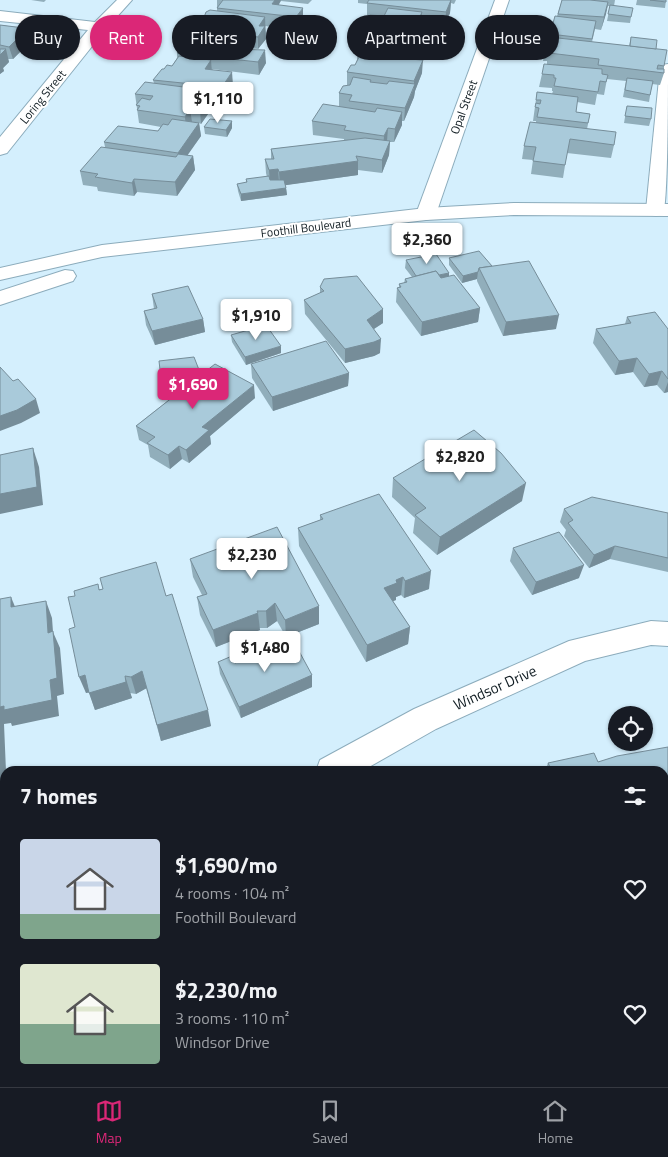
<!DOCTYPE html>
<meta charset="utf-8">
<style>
:root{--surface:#171b24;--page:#20242c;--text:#f1f3f6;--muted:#9ea1a6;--line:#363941;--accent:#db2777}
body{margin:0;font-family:"Titillium Web",sans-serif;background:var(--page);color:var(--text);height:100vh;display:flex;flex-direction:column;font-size:19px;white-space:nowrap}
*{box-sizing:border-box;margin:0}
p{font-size:16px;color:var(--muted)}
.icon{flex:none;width:28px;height:28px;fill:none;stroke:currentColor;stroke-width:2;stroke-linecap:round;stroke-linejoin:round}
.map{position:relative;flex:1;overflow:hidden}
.details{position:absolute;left:0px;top:766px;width:669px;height:321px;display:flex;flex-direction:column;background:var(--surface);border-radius:15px 15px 0 0;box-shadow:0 1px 4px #0004}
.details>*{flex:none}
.banner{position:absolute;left:15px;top:15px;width:639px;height:45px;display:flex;gap:10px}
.fabs{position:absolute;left:608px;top:706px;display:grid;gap:10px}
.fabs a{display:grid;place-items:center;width:45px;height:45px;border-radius:50%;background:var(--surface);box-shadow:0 1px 4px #0004;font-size:25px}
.price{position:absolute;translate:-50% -42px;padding:0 11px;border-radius:5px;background:#fff;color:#222;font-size:16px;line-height:32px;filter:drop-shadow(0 1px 2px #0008)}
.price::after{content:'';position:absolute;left:50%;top:30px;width:15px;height:11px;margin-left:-8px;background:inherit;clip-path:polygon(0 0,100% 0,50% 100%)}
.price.active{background:var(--accent);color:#fff}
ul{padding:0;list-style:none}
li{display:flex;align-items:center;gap:15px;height:125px;padding:0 20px}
li span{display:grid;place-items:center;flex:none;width:140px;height:100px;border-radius:5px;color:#555}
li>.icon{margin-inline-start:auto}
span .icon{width:60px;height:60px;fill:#fffc;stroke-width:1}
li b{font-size:21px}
h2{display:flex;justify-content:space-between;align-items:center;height:60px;padding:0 20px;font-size:21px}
.chip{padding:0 18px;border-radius:22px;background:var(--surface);box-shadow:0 1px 4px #0004;font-size:18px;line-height:45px}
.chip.active{background:var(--accent);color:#fff}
.tab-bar{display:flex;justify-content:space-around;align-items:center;height:70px;border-top:1px solid var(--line);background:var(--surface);font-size:14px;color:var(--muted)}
.tab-bar a{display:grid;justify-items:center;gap:2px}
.tab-bar .active{color:var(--accent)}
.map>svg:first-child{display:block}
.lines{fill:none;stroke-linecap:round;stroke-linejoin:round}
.minor-casing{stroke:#8cacbc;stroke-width:2}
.major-casing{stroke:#8cacbc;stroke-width:2}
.minor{fill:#fff;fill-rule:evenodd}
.major{fill:#fff;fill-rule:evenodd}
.wall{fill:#91aebb}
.shaded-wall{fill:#768d99}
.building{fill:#a9cada;stroke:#768d99}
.labels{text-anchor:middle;stroke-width:4;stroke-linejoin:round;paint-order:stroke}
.far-street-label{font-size:12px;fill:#101c22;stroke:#fff}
.street-label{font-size:15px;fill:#101c22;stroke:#fff}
</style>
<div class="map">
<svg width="668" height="1087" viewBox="0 0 668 1087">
<rect width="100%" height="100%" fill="#d4effd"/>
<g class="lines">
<defs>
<g id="minor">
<polygon points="117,0 132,0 105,30 7,153 0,155 0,137 88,30 0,21 0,11 95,22"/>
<polygon points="495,0 509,0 436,214 433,218 426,220 419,218 416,214"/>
<path d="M668 64C668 88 668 201 663 214L656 216 649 214 646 210 660 69 662 65Z"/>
<polygon points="651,621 668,622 668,646 651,645 585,661 436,729 362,771 316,771 320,760 414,709 569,641"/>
<rect x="0" y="862" width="5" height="36"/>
</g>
<g id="major">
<polygon points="514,203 668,204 668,216 514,215 426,220 102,257 0,280 0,268 102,245 426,208"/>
<polygon points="65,270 73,271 76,276 73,281 0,305 0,291"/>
</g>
</defs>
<!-- minor casing -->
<use href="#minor" class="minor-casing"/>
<!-- major casing -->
<use href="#major" class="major-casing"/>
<!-- minor -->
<use href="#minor" class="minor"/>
<!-- major -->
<use href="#major" class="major"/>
</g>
<!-- wall -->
<g class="wall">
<polygon points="31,0 46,0 44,2"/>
<polygon points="217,0 312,0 308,4 281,1 279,4 279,5 303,20 297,30 265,26 266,39 258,49 240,47 240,50 266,63 259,75 212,69 233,85 223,100 215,99 215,104 201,124 199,123 201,136 187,155 193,156 195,170 177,196 137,192 134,196 98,191 97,187 83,185 80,171 105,147 104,142 158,131 161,127 139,123 135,94 154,83 153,80 164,69 172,66 177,58 177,53 215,35 215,34 204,32 203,20 217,11"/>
<polygon points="358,0 456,0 454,4 451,3 450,13 445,24 440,24 439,36 435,46 434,46 433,48 428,59 420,58 419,60 422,73 415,91 414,97 404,121 402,121 402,125 394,142 390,142 389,155 382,173 358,170 358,175 285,185 286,188 287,195 241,201 238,191 237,184 246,183 246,179 267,177 266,173 265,159 271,159 271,149 344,141 344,139 313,135 312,121 339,106 339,93 350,85 347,85 347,72 355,65 357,60 357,49 364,37 364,25 369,16 367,15 367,4 358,3"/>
<polygon points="562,0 615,0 614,6 631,17 630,23 607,21 610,6 608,6 601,30 595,29 592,42 629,46 631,37 656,49 664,66 664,73 660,85 652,84 649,102 623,97 626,81 607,79 604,95 597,94 595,105 577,102 576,112 590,114 587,129 614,145 611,158 567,153 563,178 531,174 533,160 522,159 524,146 536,123 536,121 533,121 537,92 552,94 553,91 552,91 552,88 539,87 542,74 547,65 547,61 543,61 545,48 550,34 557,16"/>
<polygon points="637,0 666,0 665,8 636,5"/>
<polygon points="0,25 24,28 27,40 23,44 24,48 13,59 8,59 9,62 3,68 4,71 0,74"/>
<polygon points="627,106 651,119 649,126 624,123"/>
<polygon points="232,121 232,128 227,137 205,134 204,127"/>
<polygon points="449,258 492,266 556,329 503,336 477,281 477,279 462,283 449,265"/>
<polygon points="406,260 449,273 449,276 480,308 478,322 421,336 396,302 397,288 399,287 399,284 404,283 405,279 412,277 405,268"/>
<polygon points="320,287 383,309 383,323 374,329 380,353 374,356 345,363 305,314 304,300 320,293"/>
<polygon points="152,294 203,319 205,332 155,345 146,325 144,311 154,309"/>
<polygon points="627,317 668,329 668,392 664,393 657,385 644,387 633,372 615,375 593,343 596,329 625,324"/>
<polygon points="231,335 281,353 246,365 232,342"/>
<polygon points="251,364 349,373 348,386 273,411 252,378"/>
<polygon points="201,375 255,398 210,436 211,444 189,463 182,459 170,469 150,457 148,445 139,440 136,426 175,395 164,394 162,387"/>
<polygon points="393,478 522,501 437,555 413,533 415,518 392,497"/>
<polygon points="564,509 668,513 668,572 610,559 589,568 564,536 566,530 560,522"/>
<polygon points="320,515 429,589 404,598 401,595 396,597 396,600 393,601 410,627 408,644 366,662 299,546 298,528 320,520"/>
<polygon points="513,548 579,578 532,595 510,561"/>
<polygon points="190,559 319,624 286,637 277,621 267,628 259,628 260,630 216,647 200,615 197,597 202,595 193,577"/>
<polygon points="99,589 166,596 211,726 161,741 146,688 136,694 130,693 132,698 95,710 89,692 86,693 75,627"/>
<polygon points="218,662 235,663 312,675 312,687 241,718 220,674"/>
<polygon points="598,762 664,771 545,771 548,763"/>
<polygon points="295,1082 374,1082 373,1084 375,1087 298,1087"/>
<polygon points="405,1082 522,1082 518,1087 408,1087"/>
</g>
<!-- shaded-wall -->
<g class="shaded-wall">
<polygon points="275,0 281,0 279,4 279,8 272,4"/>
<polygon points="451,0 450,13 445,24 446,12"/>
<polygon points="608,2 606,14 601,30 604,17"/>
<polygon points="303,8 303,20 297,30 296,17"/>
<polygon points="422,12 421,24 418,21"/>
<polygon points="265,17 266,39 258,49 258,37 259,26"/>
<polygon points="440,23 439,36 435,46 436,33"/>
<polygon points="24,28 27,40 23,44 24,48 13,59 9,47 17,35"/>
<polygon points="434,36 433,48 428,59 429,47"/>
<polygon points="239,40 240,53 233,49"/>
<polygon points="421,46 420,58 414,68 415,56"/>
<polygon points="6,49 9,62 3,68 4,71 0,74 0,55"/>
<polygon points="265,50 266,63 259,75 258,62"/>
<polygon points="211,60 212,73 205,69"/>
<polygon points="423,60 422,73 415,91 414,97 404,121 405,108 414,88 414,81"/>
<polygon points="232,72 233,85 223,100 222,87"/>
<polygon points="214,91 215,104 201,124 200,110"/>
<polygon points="190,109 192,122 186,130 185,117"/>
<polygon points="402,112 402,125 394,142 395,129"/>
<polygon points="232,121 232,128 227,137 226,130"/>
<polygon points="199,123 201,136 180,166 178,153"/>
<polygon points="388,128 387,141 383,149 384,136"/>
<polygon points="390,141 389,155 382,173 382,160"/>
<polygon points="193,156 195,170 177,196 175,182"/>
<polygon points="358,161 358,175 280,186 279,172"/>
<polygon points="278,169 279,182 270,183 269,170"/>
<polygon points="134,179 137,192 134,196 132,183"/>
<polygon points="286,188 287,195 241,201 241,194"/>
<polygon points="478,272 477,279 462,283 463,276"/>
<polygon points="449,273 449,280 418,280"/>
<polygon points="480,308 478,322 421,336 422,322"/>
<polygon points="383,309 383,323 366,334 367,320"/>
<polygon points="559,315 556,329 503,336 506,322"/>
<polygon points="203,319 205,332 155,345 152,331"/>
<polygon points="381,339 380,353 374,356 345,363 345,349"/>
<polygon points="281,346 281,353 246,365 245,357"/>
<polygon points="637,358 633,372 615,375 619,361"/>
<polygon points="662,371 657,385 644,387 649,374"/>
<polygon points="349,373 348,386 273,411 272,397"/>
<polygon points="668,382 668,392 664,393"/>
<polygon points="254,385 255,398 210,436 211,444 189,463 186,450 202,427"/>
<polygon points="36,399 40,413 21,423 0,431 0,416"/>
<polygon points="179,446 182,459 170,469 168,455"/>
<polygon points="33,448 39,467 43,505 0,514 0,494"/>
<polygon points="526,483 522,501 437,555 440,537"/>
<polygon points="615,546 610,559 589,568 594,555"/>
<polygon points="584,565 579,578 532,595 536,582"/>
<polygon points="431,571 429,589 404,598 405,581"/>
<polygon points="403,577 401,595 396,597 396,600 383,605 384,588 396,580"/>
<polygon points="11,597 18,614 11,607"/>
<polygon points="46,601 52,618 53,632 60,648 64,694 57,696 59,716 12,726 11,723 4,724 6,771 5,771 5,780 0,781 0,707 50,680"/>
<polygon points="275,603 277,621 267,628 266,611"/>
<polygon points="319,606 319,624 286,637 285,620"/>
<polygon points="258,613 260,630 216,647 213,630"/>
<polygon points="410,627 408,644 366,662 367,645"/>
<polygon points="142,671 147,688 136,694 131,677"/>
<polygon points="85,675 91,692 86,693 79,677"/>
<polygon points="312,675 312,687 241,718 239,707"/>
<polygon points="125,676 132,698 95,710 89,693"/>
<polygon points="208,710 211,726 161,741 157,725"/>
<polygon points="668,825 668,837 664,838 664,826"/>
<polygon points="668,905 668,908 664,914 664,906"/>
<rect x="81" y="1082" width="8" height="5"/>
</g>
<!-- building -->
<g class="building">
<polygon points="223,0 275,0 272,4 303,8 296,17 217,8"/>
<polygon points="369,0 451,0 446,12 367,3"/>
<polygon points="562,0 590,0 608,2 604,17 558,14"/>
<polygon points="650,0 666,0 666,2"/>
<polygon points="610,5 633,8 631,17 608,14"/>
<polygon points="388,8 422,12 418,21 440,23 436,33 364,25 370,15 384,16"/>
<polygon points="210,10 265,17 259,26 265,26 258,37 215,32 219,26 215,26 218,22 203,20 206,12"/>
<polygon points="555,16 596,21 592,39 550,34"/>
<polygon points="0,25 24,28 17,35 21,35 9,47 0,45"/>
<polygon points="369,28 434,36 429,47 421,46 415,56 357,49"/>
<polygon points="194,32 221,35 219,38 239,40 233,49 265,50 258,62 177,53"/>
<polygon points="549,37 667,50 664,66 658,65 657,69 664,69 664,73 598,65 599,59 549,53 550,49 545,48"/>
<polygon points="631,37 657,40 656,49 630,46"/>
<polygon points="0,49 6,49 0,55"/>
<polygon points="364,53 395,56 394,58 423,60 414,81 347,72 351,65 355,65 360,55 362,56"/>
<polygon points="179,56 211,60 205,69 232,72 222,87 153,80 162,69 164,69 167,65 172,66"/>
<polygon points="544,64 602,69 602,74 608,75 606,82 600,81 598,92 554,86 556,78 554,78 554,75 542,74"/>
<polygon points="353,77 371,80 370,82 387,84 389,81 415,84 405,108 349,101 352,95 339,93 343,86 350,85"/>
<polygon points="627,78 653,81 650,95 625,90"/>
<polygon points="145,82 214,91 200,110 190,109 185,117 137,110 140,106 136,105 142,98 150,100 153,96 135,94"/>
<polygon points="537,92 578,97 576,112 590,114 588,123 537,117 539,108 535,107 536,103 540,104 541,100 536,100"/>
<polygon points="323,104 375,112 377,108 402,112 395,129 388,128 384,136 344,130 346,126 312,121"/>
<polygon points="627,106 652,108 651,119 625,116"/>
<polygon points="172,119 199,123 178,153 104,142 118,126 158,131 163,124 168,125"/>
<polygon points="210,119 232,121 226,130 204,127"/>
<polygon points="530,122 616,132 614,145 570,139 565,165 533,161 536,147 524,146"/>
<polygon points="365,138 390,141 382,160 356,156 358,161 279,172 278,169 269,170 265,159 274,159 271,149"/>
<polygon points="101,147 176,157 178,154 193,156 175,182 134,179 132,183 95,177 98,174 80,171"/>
<polygon points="269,176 270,180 284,180 286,188 241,194 237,184 247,182 246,179"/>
<polygon points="479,251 492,266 479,268 478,272 463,276 449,258"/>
<polygon points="436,254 449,273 439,275 436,271 416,276 406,260"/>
<polygon points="529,261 559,315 506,322 479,268"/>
<polygon points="436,271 441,278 454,275 480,308 422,322 397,288 401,287 399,284 407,282 405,279"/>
<polygon points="357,276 383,309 367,320 381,339 374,342 345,349 304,300 324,291 320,287 324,279"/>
<polygon points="188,286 203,319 152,331 144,311 157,308 152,294"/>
<polygon points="655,312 668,329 668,379 662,371 649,374 637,358 619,361 596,329 631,323 627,317"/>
<polygon points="266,325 281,346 245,357 231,335"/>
<polygon points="326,341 349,373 272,397 251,364"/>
<polygon points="194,357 201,375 184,389 162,387 159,361"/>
<polygon points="215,364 254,385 202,427 209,430 186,450 179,446 168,455 147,443 155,437 136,426"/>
<polygon points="0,367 13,381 18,379 36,399 17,410 0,416"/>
<polygon points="474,430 501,453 526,483 440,537 415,515 426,508 393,478"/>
<polygon points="33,448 37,487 0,494 0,455"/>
<polygon points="379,494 431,571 405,581 403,577 396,580 397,583 384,588 410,627 367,645 298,528 323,519 320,515"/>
<polygon points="592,497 668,513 668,558 615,546 594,555 568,523 573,520 564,509"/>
<polygon points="277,527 319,606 285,620 275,603 266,611 257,611 258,613 213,630 197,597 207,594 190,559"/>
<polygon points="559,532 584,565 536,582 513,548"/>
<polygon points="156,562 166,596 172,594 208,710 157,725 142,671 131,677 125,676 126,682 89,693 85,675 79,677 69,629 75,627 68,597 75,596 74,591 98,584 99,590 103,589 100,578"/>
<polygon points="11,597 11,607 46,601 48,633 53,631 57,678 50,680 52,700 4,710 4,706 0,707 0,599"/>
<polygon points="293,640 312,675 239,707 218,662 232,656 235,663"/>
<polygon points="668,747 668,825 664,826 664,771 550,771 552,771 548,763 594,753 598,762 617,756"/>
<polygon points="664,887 668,897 668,905 664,906"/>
<polygon points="5,1003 4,1020 5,1020 5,1082 81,1082 81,1087 0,1087 0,1004"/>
<polygon points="300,1082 372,1082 375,1087 303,1087"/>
<polygon points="414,1082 521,1082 517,1087 417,1087"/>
</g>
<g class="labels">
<!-- far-street labels -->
<g class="far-street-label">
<text transform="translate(43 97) rotate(-51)" y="4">Loring Street</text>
<text transform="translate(464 107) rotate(-70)" y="4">Opal Street</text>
<text transform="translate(306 228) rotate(-7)" y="4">Foothill Boulevard</text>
</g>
<!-- street labels -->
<g class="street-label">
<text transform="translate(495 688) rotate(-24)" y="5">Windsor Drive</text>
</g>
</g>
</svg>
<div class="fabs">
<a><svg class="icon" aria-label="locate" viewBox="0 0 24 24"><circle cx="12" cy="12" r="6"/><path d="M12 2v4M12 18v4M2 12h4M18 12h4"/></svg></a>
</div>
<b class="price" style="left:218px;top:124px">$1,110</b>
<b class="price" style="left:427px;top:265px">$2,360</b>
<b class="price" style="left:256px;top:341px">$1,910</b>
<b class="price active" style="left:193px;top:410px">$1,690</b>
<b class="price" style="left:460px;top:482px">$2,820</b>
<b class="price" style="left:252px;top:580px">$2,230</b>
<b class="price" style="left:265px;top:673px">$1,480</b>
<div class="banner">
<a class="chip">Buy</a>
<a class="chip active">Rent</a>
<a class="chip">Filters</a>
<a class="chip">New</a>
<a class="chip">Apartment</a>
<a class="chip">House</a>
</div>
<section class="details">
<h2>7 homes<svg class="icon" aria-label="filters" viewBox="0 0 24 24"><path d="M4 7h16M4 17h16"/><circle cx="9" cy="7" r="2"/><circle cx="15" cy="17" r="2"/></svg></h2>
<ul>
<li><span style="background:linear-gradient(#c9d6e8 75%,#7fa58c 0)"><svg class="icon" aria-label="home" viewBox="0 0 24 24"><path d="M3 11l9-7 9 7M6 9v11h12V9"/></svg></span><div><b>$1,690/mo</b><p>4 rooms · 104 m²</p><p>Foothill Boulevard</p></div><svg class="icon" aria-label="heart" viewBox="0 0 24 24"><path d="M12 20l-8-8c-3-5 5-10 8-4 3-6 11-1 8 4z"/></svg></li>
<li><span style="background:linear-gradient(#dfe7d0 60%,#7fa58c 0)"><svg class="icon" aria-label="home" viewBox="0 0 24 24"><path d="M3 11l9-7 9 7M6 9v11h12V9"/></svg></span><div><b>$2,230/mo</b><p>3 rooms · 110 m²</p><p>Windsor Drive</p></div><svg class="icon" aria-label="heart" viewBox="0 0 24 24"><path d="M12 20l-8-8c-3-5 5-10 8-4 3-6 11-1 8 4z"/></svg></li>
</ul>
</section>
</div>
<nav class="tab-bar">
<a class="active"><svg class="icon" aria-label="map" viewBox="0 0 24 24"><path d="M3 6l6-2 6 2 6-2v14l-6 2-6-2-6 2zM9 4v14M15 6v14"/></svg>Map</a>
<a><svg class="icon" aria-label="saved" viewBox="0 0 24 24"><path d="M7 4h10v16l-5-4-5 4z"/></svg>Saved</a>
<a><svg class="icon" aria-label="home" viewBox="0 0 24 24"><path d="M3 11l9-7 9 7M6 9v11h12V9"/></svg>Home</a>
</nav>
